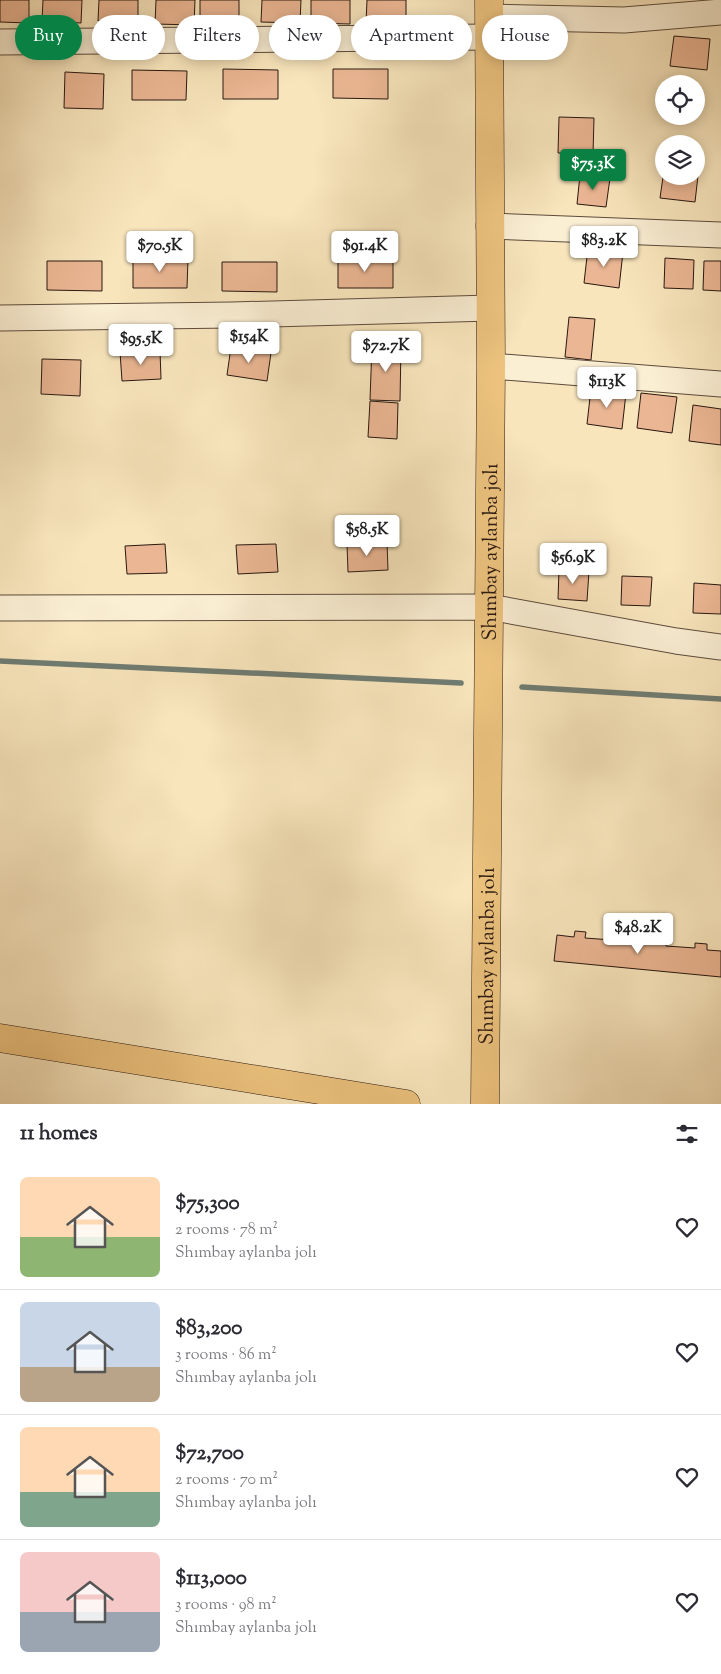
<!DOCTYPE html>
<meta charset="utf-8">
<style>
:root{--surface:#fff;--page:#f7f7f7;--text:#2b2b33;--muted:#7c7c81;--line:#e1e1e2;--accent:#0b8043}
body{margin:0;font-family:"Sorts Mill Goudy",serif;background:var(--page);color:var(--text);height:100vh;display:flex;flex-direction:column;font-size:19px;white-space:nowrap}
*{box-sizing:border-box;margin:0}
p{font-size:16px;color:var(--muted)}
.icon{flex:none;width:28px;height:28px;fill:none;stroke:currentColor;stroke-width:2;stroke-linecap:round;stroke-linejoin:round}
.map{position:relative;height:1104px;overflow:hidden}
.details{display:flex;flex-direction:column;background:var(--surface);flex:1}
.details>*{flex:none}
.banner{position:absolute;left:15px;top:15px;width:691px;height:45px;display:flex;gap:10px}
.buttons{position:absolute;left:655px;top:75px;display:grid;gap:10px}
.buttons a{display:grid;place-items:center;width:50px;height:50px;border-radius:50%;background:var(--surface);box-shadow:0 2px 12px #0003;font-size:25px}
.price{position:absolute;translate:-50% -42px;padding:0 11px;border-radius:5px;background:#fff;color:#222;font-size:16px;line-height:32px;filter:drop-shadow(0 1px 2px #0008)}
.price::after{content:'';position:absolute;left:50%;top:30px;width:15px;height:11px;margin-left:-8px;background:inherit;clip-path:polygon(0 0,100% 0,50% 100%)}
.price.current{background:var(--accent);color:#fff}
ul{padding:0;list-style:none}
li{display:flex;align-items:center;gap:15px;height:125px;padding:0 20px}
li+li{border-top:1px solid var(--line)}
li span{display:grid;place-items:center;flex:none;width:140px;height:100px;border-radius:8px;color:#555}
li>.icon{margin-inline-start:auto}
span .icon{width:60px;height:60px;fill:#fffc;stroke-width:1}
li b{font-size:21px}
h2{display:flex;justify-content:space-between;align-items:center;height:60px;padding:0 20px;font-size:21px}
.chip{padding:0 18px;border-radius:22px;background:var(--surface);box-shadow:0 2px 12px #0003;font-size:18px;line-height:45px}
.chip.current{background:var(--accent);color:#fff}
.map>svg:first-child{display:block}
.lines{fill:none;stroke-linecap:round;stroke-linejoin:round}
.stream{stroke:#6f7c72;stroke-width:5.5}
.building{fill:#eab693;stroke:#291810}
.minor-casing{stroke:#5d4b3b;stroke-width:27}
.major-casing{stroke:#291810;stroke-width:29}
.minor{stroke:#faeed3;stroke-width:25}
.major{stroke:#ecc27e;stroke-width:28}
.labels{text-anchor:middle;stroke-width:5;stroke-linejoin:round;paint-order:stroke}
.street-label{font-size:20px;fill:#291810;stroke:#faeed3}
</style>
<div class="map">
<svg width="721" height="1104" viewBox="0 0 721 1104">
<rect width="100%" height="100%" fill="#f8e5bc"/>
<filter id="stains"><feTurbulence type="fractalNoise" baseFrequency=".004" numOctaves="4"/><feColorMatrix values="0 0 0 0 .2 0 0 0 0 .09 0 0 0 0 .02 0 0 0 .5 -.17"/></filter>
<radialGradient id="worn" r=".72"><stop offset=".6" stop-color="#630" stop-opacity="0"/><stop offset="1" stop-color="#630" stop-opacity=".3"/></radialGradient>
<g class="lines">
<!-- stream -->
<g class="stream">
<polyline points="0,661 461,683"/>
<polyline points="522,687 721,699"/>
</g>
</g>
<!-- building -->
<g class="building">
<polygon points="0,0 29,0 29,23 0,22"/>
<polygon points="43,0 82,0 81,23 42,21"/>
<polygon points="99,0 138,0 138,22 98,21"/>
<polygon points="156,0 195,0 194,25 155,24"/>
<polygon points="200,0 239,0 239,21 200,20"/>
<polygon points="262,0 301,0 300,23 261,22"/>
<polygon points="311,0 350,0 350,24 311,23"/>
<polygon points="367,0 406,0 406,24 366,23"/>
<polygon points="674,36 710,39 707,70 670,66"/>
<polygon points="223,69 278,70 278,99 223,99"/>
<polygon points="333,69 388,69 388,99 333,98"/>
<polygon points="132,70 187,71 186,100 132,100"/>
<polygon points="65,72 104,74 103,109 64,108"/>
<polygon points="559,117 594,118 593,154 558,153"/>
<polygon points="696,166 699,167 695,202 660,198 664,170 664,176 696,176"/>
<polygon points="580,175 610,178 606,207 577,204"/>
<polygon points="588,248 623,252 619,288 584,283"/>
<polygon points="133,258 188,259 187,288 133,288"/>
<polygon points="338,258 393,259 393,288 338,288"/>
<polygon points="665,258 694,260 693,289 664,288"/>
<polygon points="47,261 102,261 102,291 47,290"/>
<polygon points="704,261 721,261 721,291 703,290"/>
<polygon points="222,262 277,262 277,292 222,291"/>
<polygon points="569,317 595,319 591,360 565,357"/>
<polygon points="372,345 401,346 400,401 370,400"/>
<polygon points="231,347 271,353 267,381 227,375"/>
<polygon points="160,351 161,379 122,381 120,352"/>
<polygon points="42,359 81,360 80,396 41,394"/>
<polygon points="591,389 626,393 622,429 587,424"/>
<polygon points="641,393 677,397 672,433 637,428"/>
<polygon points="370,401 398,403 397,439 368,437"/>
<polygon points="693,405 721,409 721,445 689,441"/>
<polygon points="387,542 388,570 348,572 347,544"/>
<polygon points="165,544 167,573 127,574 125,546"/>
<polygon points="276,544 278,572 238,574 236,545"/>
<polygon points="559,570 589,571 587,601 558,599"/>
<polygon points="622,576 652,577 650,606 621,605"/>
<polygon points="694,583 721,585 721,614 693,613"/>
<polygon points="575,931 586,932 585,938 612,940 613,935 625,936 625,941 654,944 654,938 667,939 666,946 695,948 695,943 707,944 707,950 721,951 721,977 554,961 557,935 574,937"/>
</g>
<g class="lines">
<defs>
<g id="minor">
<polyline points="489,17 624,20 721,12"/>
<polyline points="0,42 488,37"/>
<polyline points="489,226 721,235"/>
<polyline points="0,318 232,315 491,308"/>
<polyline points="491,366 721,384"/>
<polyline points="0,608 489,607 676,641 721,647"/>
</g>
<g id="major">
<polyline points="0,1038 406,1104"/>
<path id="s1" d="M485 1104 491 366 489 0"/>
</g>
</defs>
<!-- minor casing -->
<use href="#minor" class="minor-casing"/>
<!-- major casing -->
<use href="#major" class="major-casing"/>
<!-- minor -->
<use href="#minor" class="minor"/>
<!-- major -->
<use href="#major" class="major"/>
</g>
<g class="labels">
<!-- street labels -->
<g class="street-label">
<text dy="7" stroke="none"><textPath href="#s1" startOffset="552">Shımbay aylanba jolı</textPath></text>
<text dy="7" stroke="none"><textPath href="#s1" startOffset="148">Shımbay aylanba jolı</textPath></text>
</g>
</g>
<rect width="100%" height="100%" filter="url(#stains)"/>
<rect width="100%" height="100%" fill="url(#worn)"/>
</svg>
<div class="buttons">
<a><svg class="icon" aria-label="locate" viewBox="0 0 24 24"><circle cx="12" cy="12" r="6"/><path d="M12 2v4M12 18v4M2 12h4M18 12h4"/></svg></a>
<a><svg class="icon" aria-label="layers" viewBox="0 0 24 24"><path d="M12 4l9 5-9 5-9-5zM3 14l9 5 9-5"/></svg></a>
</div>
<b class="price current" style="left:593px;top:191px">$75.3K</b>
<b class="price" style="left:604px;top:268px">$83.2K</b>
<b class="price" style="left:160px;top:273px">$70.5K</b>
<b class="price" style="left:365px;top:273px">$91.4K</b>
<b class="price" style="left:249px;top:364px">$154K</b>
<b class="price" style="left:141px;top:366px">$95.5K</b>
<b class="price" style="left:386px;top:373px">$72.7K</b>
<b class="price" style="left:607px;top:409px">$113K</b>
<b class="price" style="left:367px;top:557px">$58.5K</b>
<b class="price" style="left:573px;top:585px">$56.9K</b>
<b class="price" style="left:638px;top:955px">$48.2K</b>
<div class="banner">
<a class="chip current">Buy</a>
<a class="chip">Rent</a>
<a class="chip">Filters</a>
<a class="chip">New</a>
<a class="chip">Apartment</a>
<a class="chip">House</a>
</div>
</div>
<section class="details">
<h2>11 homes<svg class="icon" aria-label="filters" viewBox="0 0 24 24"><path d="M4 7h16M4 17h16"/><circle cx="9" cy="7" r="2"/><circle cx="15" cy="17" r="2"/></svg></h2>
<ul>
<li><span style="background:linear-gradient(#ffd9b3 60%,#8fb573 0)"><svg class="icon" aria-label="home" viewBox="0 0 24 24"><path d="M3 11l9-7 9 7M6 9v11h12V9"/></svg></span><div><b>$75,300</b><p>2 rooms · 78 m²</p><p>Shımbay aylanba jolı</p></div><svg class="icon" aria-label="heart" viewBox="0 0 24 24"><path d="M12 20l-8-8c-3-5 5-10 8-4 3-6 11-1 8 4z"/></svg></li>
<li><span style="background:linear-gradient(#c9d6e8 65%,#b9a48a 0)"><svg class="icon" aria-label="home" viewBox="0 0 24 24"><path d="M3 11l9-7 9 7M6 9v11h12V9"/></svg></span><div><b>$83,200</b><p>3 rooms · 86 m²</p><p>Shımbay aylanba jolı</p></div><svg class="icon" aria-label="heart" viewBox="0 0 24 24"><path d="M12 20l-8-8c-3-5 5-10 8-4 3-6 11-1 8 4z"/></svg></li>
<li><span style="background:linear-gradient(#ffd9b3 65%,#7fa58c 0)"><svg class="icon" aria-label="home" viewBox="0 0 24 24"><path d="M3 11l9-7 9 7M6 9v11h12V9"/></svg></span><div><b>$72,700</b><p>2 rooms · 70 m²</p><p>Shımbay aylanba jolı</p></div><svg class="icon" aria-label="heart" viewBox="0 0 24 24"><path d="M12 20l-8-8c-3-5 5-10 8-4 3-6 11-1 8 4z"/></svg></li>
<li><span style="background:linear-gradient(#f6c9c9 60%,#9aa5b1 0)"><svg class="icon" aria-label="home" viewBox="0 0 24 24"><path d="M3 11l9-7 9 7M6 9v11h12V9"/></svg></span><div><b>$113,000</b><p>3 rooms · 98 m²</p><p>Shımbay aylanba jolı</p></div><svg class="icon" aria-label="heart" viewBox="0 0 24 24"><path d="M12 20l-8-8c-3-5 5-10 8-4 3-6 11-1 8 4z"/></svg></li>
</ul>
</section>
